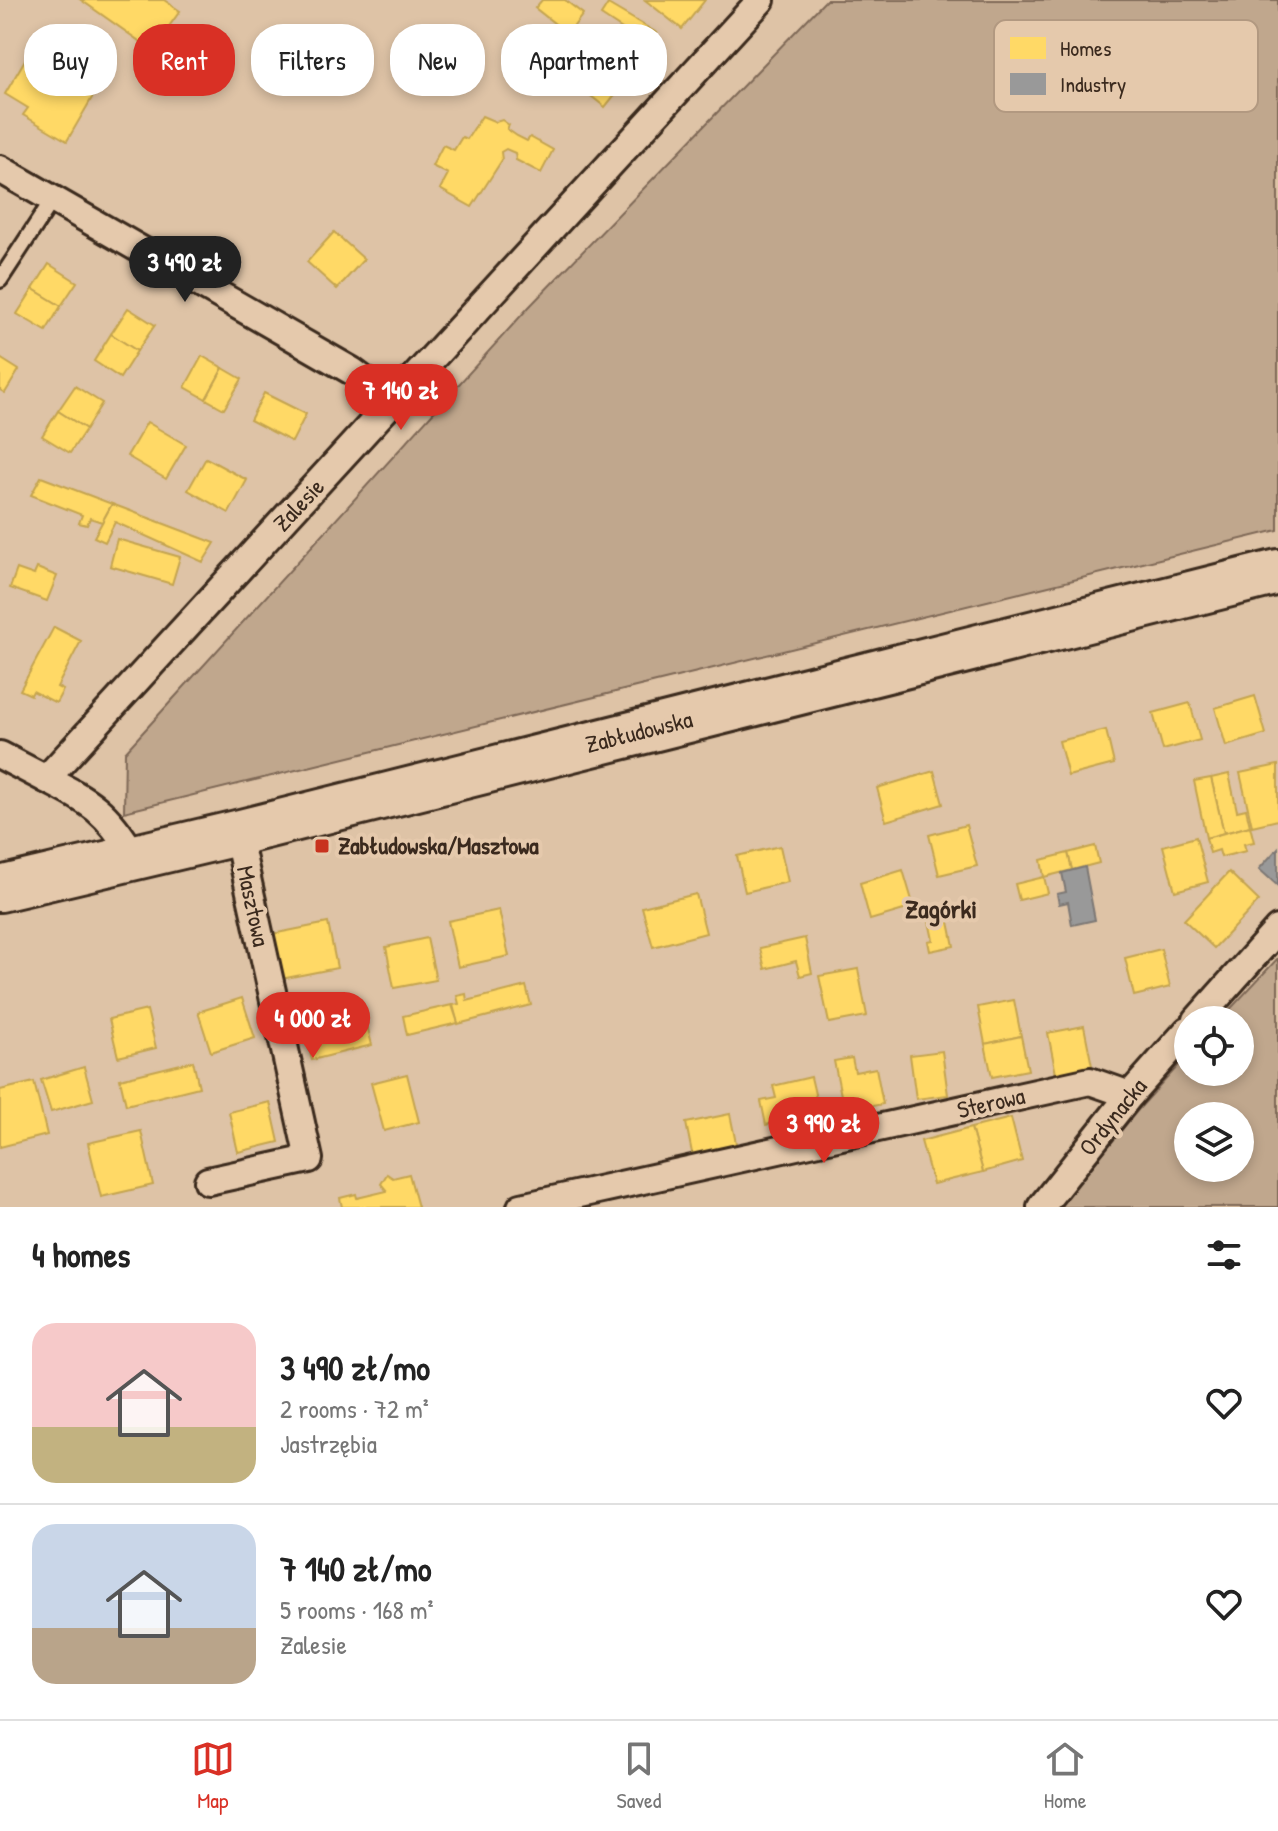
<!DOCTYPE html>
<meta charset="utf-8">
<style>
:root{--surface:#fff;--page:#f6f6f6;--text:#222;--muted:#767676;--line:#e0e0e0;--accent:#d93025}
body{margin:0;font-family:"Patrick Hand",sans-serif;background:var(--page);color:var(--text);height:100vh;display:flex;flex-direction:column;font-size:30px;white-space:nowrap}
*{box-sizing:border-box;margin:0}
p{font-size:26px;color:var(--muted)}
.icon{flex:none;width:44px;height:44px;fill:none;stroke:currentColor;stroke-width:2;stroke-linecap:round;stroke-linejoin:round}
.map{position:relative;height:1207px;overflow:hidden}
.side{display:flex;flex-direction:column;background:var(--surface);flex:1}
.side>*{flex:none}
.hud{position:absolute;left:24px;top:24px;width:800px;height:72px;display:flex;gap:16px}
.tools{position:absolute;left:1174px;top:1006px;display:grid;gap:16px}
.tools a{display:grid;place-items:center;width:80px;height:80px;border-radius:50%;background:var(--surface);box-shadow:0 4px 12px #0003;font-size:40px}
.price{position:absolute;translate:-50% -68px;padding:0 18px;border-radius:28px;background:var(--accent);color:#fff;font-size:26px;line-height:52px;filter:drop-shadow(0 2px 4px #0008)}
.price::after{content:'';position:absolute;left:50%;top:48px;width:24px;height:18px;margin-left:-12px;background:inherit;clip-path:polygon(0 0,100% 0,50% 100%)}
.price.selected{background:#222;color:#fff}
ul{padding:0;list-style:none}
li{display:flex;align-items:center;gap:24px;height:200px;padding:0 32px}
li+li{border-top:2px solid var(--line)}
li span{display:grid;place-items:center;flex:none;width:224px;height:160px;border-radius:24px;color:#555}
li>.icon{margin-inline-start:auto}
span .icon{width:96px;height:96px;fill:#fffc;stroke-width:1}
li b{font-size:34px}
h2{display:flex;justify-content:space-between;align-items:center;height:96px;padding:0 32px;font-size:34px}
.chip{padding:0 28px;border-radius:32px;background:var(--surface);box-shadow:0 4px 12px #0003;font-size:28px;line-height:72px}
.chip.selected{background:var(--accent);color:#fff}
.dock{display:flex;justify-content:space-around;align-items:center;height:112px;border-top:2px solid var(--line);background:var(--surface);font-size:22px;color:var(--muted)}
.dock a{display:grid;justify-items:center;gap:4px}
.dock .selected{color:var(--accent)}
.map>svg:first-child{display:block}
.green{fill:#c0a78d;stroke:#7e6856;stroke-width:2;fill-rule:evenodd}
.homes{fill:#ffd966;stroke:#c4a450;stroke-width:2}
.industry{fill:#999;stroke:#7d7874;stroke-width:2}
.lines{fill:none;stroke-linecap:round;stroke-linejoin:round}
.service-casing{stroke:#3b2a1e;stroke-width:20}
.minor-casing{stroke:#3b2a1e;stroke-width:32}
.trunk-casing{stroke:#3b2a1e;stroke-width:50}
.service{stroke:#e5c9ac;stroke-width:14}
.minor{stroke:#e5c9ac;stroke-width:26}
.trunk{stroke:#e5c9ac;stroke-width:44}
.poi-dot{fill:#c8321e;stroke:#e5c9ac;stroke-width:3}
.labels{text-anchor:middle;stroke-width:8;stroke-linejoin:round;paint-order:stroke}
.street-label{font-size:24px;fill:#3b2a1e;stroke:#e5c9ac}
.poi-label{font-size:24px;font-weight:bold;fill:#3b2a1e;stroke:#e5c9ac;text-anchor:start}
.neighbourhood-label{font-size:26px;font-weight:bold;fill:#3b2a1e;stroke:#e5c9ac}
.key{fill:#e5c9ac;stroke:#b29981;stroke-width:2}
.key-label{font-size:22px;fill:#3b2a1e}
</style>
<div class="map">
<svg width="1278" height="1207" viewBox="0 0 1278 1207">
<rect width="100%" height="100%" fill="#dec3a6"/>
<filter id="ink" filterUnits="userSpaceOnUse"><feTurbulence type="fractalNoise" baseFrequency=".0125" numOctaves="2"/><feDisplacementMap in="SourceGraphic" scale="16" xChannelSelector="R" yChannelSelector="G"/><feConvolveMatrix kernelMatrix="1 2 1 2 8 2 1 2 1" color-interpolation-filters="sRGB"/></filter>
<g filter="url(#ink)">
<!-- green -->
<g class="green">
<polygon points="826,0 1278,0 1278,530 124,812 125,752 529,307"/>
<path d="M1278 958V1207H1058L1138 1110 1188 1055V1072H1240V1020H1220ZM1188 1116H1240V1168H1188Z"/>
</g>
<!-- homes -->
<g class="homes">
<polygon points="81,0 164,0 180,11 152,50"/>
<polygon points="542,0 565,0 583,14 568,34 535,8"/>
<polygon points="645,0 705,0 682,29"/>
<polygon points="608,4 657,33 648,46 601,15"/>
<polygon points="596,40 634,71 605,107 567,77"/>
<polygon points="33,46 100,84 67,141 23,115 28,108 5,94"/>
<polygon points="482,116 496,122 502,120 509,125 507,129 517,136 527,141 530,137 553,150 541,173 516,160 515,153 506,149 501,152 502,160 472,207 440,189 448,174 432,166 443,145 454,150 462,137 467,139"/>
<polygon points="334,232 364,259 337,289 307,262"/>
<polygon points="49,264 77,282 61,306 33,289"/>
<polygon points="33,289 61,306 46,331 17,314"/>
<polygon points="128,308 155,325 137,351 111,334"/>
<polygon points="111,334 137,351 120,378 94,361"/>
<polygon points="202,356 223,368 206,399 185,387"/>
<polygon points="0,358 19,370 5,393 0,390"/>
<polygon points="223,368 242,379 224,409 206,399"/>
<polygon points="75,386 102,403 86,429 58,411"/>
<polygon points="264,393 306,414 292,442 250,420"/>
<polygon points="58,411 86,429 70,453 42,436"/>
<polygon points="147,422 186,445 166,479 127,456"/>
<polygon points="206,458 247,480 229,513 188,490"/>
<polygon points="41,477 112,504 102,522 90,518 87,525 79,523 82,515 31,495"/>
<polygon points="112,504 215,543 203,562 115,522 105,542 94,537"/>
<polygon points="117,539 180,557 172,584 110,566"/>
<polygon points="37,568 57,576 47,601 10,588 17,569 34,575"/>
<polygon points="54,627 81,641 57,687 63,690 56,703 33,691 31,695 20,690"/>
<polygon points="1255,696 1266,734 1226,746 1215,708"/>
<polygon points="1190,703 1200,740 1163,750 1153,713"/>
<polygon points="1106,730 1114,764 1068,776 1059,741"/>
<polygon points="1278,765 1278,820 1252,826 1240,773"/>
<polygon points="934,771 943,804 886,821 877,788"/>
<polygon points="1229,774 1237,811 1246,809 1250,826 1224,833 1211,778"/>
<polygon points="1211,778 1224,833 1206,838 1194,781"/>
<polygon points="966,825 977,866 939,875 929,835"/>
<polygon points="1250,826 1254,842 1244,844 1246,851 1221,857 1219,850 1210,853 1206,838"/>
<polygon points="1196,837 1208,882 1175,891 1163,846"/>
<polygon points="780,846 788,882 745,892 737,856"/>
<polygon points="1095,846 1099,863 1072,870 1068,853"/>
<polygon points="1068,853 1072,870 1044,877 1041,860"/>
<polygon points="903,870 914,907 870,920 860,883"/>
<polygon points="1229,872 1259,901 1214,948 1184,920"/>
<polygon points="1044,877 1048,893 1019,900 1015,884"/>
<polygon points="696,894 706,933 653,947 642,907"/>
<polygon points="499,910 509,956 458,967 448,921"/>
<polygon points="948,917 954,946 930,951 928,941 933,940 929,921"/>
<polygon points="328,923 337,968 281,979 272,934"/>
<polygon points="427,938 436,980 394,988 386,947"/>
<polygon points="805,938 812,973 800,976 796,961 765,969 760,948"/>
<polygon points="1161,949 1170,987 1134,996 1125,958"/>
<polygon points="858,969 867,1016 829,1023 819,976"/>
<polygon points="526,986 531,1005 458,1024 453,1005 459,1004 457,996 466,994 467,1001"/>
<polygon points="242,998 255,1038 211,1052 198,1012"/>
<polygon points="1014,1000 1021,1036 985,1044 978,1007"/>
<polygon points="361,1001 372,1045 312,1060 306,1037 334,1029 332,1021 341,1019 338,1007"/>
<polygon points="452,1005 458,1023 407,1035 403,1016"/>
<polygon points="147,1010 156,1048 118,1057 109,1019"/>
<polygon points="1084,1026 1092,1066 1056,1074 1048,1033"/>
<polygon points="1021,1036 1028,1070 992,1077 985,1044"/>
<polygon points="942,1051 948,1095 916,1099 910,1055"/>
<polygon points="852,1058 855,1072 876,1068 883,1104 867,1107 869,1120 847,1125 834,1061"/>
<polygon points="193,1061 199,1087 126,1105 120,1079"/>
<polygon points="84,1067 93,1100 51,1112 41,1080"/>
<polygon points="407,1074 419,1122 384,1131 371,1083"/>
<polygon points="811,1077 821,1120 783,1129 781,1121 766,1125 761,1101 776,1098 773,1086"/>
<polygon points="34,1082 47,1135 0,1147 0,1090"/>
<polygon points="270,1102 279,1142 238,1152 229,1112"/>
<polygon points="730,1114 738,1153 694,1163 686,1123"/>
<polygon points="1011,1118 1022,1161 983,1172 971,1128"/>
<polygon points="971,1128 983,1172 933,1184 921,1141"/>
<polygon points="141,1131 153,1185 101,1197 88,1143"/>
<polygon points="387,1174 393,1178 409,1174 418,1207 342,1207 340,1198 356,1194 357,1198 387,1191 381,1184"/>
</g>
<!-- industry -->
<g class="industry">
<polygon points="1278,848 1278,886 1259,869"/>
<polygon points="1085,867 1095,920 1072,925 1068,902 1059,904 1057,894 1066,892 1062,873"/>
</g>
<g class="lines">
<defs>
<polyline id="service" points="0,280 53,199"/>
<g id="minor">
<polyline points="0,169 352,371 394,402"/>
<polyline points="0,755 46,779"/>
<path d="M133 855C107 811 90 801 46 779L761 0"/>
<polyline points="1197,1020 1278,929"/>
<polyline points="208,1181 309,1159 237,833"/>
<polyline points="521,1207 1090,1081 1130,1095"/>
<polyline points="1041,1207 1130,1095 1188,1030"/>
</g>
<polyline id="trunk" points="0,889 237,833 1278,572"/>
</defs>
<!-- service casing -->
<use href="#service" class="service-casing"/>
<!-- minor casing -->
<use href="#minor" class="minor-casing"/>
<!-- trunk casing -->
<use href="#trunk" class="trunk-casing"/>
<!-- service -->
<use href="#service" class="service"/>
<!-- minor -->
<use href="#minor" class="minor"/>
<!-- trunk -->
<use href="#trunk" class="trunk"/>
</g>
</g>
<!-- markers -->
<rect class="poi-dot" x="314" y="838" width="16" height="16" rx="4"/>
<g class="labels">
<!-- street labels -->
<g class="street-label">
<text transform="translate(299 505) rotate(-47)" y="8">Zalesie</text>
<text transform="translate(639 732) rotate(-14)" y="8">Zabłudowska</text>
<text transform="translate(253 906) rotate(78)" y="8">Masztowa</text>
<text transform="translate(991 1103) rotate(-13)" y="8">Sterowa</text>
<text transform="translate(1113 1117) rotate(-51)" y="8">Ordynacka</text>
</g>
<!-- poi labels -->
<g class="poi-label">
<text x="338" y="854">Zabłudowska/Masztowa</text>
</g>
<!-- neighbourhood labels -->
<g class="neighbourhood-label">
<text x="941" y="918">Zagórki</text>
</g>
</g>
<!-- legend -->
<rect x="994" y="20" width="264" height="92" rx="12" class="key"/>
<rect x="1010" y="37" width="36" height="22" fill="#ffd966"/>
<rect x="1010" y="73" width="36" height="22" fill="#999"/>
<g class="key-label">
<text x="1060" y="56">Homes</text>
<text x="1060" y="92">Industry</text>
</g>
</svg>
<div class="tools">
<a><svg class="icon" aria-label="locate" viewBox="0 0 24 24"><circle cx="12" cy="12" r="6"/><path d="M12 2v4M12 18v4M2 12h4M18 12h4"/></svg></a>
<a><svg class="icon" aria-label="layers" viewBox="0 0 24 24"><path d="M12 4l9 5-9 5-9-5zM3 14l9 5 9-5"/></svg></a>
</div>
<b class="price selected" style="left:185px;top:304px">3 490 zł</b>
<b class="price" style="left:401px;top:432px">7 140 zł</b>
<b class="price" style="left:313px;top:1060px">4 000 zł</b>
<b class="price" style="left:824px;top:1165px">3 990 zł</b>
<div class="hud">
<a class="chip">Buy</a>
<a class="chip selected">Rent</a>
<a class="chip">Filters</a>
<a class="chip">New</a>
<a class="chip">Apartment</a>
</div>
</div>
<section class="side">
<h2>4 homes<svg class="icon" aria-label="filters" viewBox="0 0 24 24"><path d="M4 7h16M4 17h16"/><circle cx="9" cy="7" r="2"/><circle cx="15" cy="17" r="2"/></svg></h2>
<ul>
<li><span style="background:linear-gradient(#f6c9c9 65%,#c2b280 0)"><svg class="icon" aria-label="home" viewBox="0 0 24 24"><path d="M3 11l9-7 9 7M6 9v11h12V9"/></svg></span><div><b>3 490 zł/mo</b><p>2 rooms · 72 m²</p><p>Jastrzębia</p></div><svg class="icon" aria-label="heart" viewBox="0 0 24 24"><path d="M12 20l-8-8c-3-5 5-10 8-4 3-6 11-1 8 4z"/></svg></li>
<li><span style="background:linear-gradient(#c9d6e8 65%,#b9a48a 0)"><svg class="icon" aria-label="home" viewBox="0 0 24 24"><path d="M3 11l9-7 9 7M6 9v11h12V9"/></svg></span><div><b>7 140 zł/mo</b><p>5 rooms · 168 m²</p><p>Zalesie</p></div><svg class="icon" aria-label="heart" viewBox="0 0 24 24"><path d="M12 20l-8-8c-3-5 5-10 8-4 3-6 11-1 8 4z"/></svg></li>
</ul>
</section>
<nav class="dock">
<a class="selected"><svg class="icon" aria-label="map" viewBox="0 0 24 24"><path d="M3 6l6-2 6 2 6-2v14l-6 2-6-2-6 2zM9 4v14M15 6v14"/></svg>Map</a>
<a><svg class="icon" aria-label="saved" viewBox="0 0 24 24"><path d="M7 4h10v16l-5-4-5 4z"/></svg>Saved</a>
<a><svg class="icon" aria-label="home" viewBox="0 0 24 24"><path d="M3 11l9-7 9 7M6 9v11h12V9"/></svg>Home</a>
</nav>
